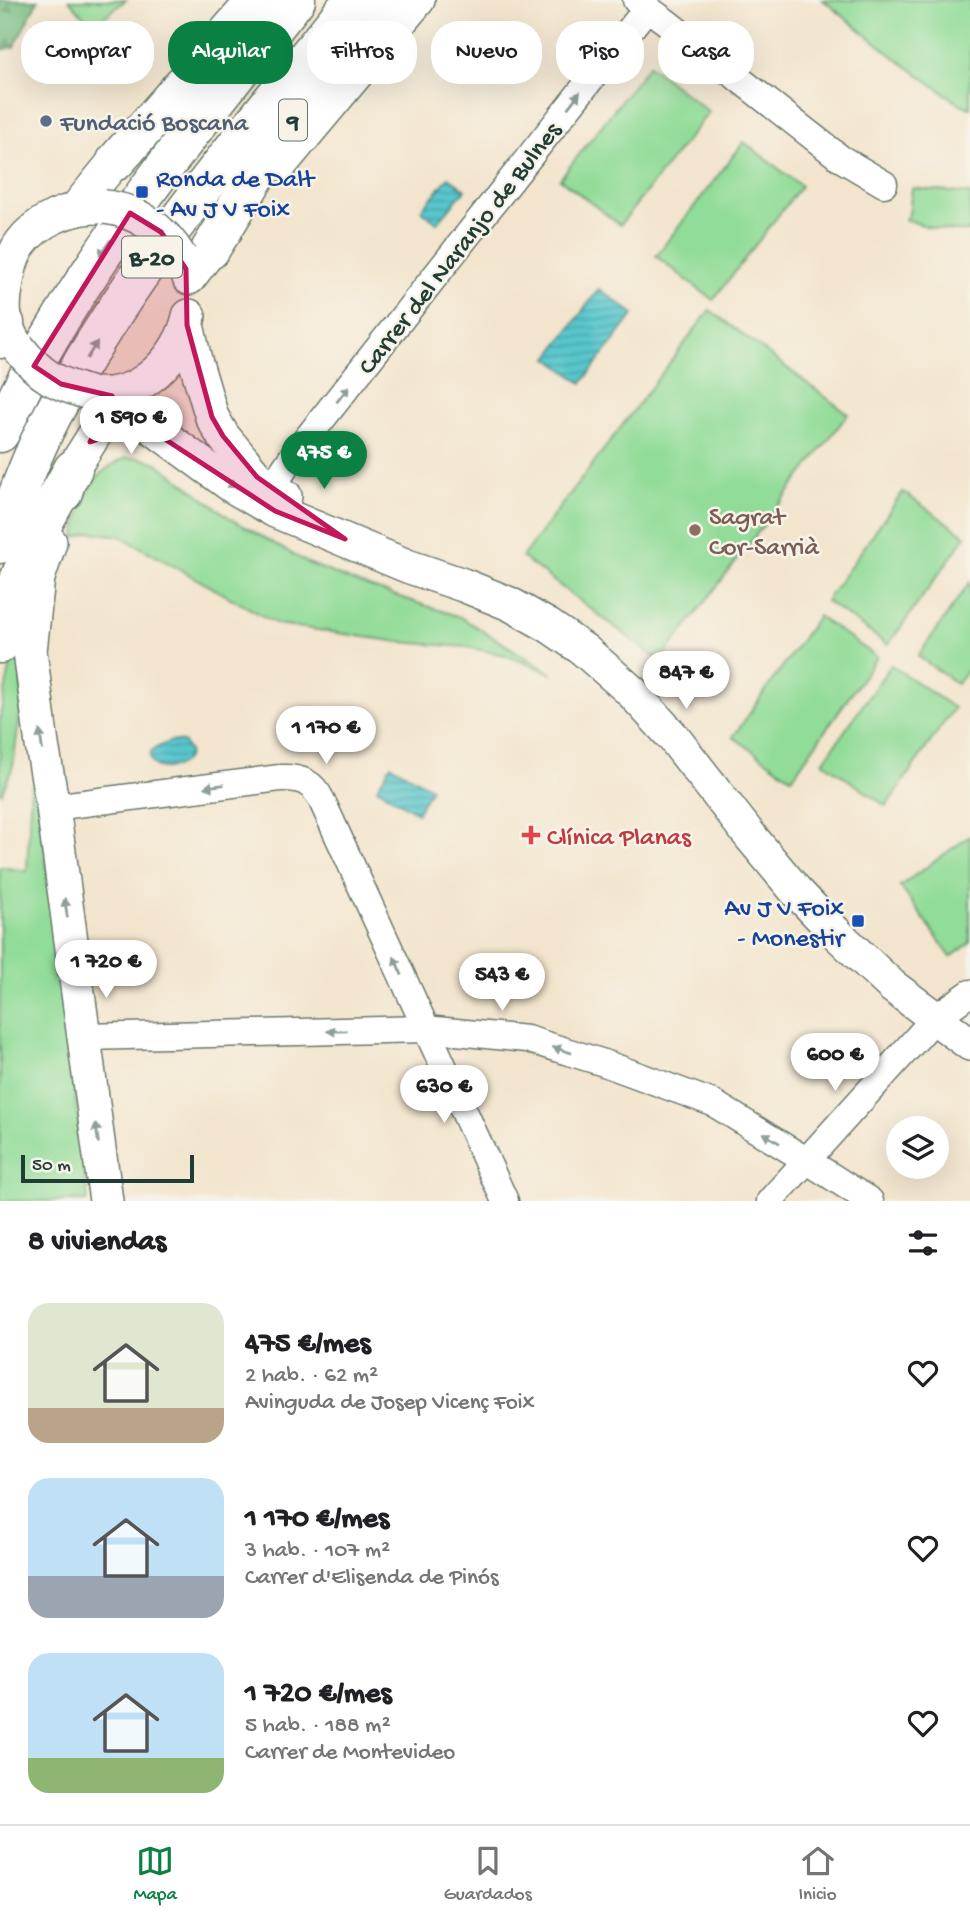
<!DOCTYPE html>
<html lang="es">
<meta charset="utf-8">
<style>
:root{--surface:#fff;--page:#f2f2f2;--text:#202124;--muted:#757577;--line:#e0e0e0;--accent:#0b8043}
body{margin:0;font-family:"Gochi Hand",sans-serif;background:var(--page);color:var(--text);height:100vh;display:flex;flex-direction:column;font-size:26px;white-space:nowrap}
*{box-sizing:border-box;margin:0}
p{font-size:23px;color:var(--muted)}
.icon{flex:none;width:38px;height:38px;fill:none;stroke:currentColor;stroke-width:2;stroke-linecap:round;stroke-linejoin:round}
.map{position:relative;height:1201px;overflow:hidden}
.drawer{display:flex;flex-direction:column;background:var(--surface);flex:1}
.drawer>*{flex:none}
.hud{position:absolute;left:21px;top:21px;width:929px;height:63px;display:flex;gap:14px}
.fabs{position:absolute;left:886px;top:1116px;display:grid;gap:14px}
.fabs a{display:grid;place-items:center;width:63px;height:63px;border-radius:50%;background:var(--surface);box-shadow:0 7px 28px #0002;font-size:35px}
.scale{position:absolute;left:21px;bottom:18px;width:173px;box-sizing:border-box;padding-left:7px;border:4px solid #1f3d34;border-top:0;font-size:19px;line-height:24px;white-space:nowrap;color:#1f3d34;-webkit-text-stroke:5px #f7f3e8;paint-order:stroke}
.price{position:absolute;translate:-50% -60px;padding:0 16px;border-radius:24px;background:#fff;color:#222;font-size:23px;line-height:46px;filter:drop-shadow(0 2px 4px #0008)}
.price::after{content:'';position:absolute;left:50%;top:42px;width:21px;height:16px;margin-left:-10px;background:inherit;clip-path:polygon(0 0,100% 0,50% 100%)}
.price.on{background:var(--accent);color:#fff}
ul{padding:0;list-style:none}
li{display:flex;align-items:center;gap:21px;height:175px;padding:0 28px}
li span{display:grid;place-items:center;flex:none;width:196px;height:140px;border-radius:21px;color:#555}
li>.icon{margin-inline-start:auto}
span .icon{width:84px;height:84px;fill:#fffc;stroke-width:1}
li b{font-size:30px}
h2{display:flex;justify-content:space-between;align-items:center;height:84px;padding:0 28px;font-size:30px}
.chip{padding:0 24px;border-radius:28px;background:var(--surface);box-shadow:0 7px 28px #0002;font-size:24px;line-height:63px}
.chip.on{background:var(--accent);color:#fff}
.dock{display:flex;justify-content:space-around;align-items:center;height:98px;border-top:2px solid var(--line);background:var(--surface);font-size:19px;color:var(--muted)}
.dock a{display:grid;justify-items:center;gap:4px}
.dock .on{color:var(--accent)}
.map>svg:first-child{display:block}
.green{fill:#91dc98;stroke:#588c66;stroke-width:2}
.forest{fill:url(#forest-firs);stroke:#4a7c5a;stroke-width:2}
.water{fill:url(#water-rules);stroke:#3c8280;stroke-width:2}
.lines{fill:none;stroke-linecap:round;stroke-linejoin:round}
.minor-casing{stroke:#69786a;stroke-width:29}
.tertiary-casing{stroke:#69786a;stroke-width:36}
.trunk-casing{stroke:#69786a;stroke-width:41}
.minor{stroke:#fff;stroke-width:26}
.tertiary{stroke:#fff;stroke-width:33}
.trunk{stroke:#fff;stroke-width:38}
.tertiary-bridge-casing{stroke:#69786a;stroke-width:36;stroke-linecap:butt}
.tertiary-bridge{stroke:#fff;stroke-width:33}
.oneway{fill:#8f9e9a}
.marked{fill:#c2185b;fill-opacity:0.2;stroke:#c2185b;stroke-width:5;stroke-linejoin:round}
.service-dot{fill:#5c6f8a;stroke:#f7f3e8;stroke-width:2.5}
.transit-dot{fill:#1a4fb4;stroke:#f7f3e8;stroke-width:2.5}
.education-dot{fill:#8d6e63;stroke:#f7f3e8;stroke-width:2.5}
.health-dot{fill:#e0444e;stroke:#f7f3e8;stroke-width:2.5}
.labels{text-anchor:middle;stroke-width:5;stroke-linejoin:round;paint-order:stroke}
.shield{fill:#f7f3e8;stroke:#60746a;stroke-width:2}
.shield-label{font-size:24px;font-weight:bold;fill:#1f3d34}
.service-label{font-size:26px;fill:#4e5e75;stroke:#f7f3e8;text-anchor:start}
.transit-label{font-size:26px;fill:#164399;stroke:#f7f3e8;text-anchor:start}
.street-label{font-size:26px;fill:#1f3d34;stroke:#f7f3e8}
.education-label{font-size:26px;fill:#785e54;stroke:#f7f3e8;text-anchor:start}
.health-label{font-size:26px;fill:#be3a42;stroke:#f7f3e8;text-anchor:start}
</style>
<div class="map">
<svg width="970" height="1201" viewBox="0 0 970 1201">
<defs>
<pattern id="forest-firs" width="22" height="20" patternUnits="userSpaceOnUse" patternTransform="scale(1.75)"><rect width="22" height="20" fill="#74bc80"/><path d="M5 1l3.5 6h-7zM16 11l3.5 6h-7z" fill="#5f9a6a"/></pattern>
<pattern id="water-rules" width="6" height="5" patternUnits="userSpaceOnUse" patternTransform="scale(1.75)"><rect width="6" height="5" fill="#59c7cd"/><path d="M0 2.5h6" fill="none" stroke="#49a3a7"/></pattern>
</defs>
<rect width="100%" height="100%" fill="#f7f3e8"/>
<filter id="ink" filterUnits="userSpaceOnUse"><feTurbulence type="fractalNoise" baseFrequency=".0143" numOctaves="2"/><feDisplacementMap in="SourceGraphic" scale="14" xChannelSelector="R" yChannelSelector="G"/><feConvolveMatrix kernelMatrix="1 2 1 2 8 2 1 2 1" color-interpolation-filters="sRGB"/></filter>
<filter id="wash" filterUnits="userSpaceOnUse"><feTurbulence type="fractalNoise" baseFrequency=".00686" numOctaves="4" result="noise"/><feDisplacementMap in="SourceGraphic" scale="28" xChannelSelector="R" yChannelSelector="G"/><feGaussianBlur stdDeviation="1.57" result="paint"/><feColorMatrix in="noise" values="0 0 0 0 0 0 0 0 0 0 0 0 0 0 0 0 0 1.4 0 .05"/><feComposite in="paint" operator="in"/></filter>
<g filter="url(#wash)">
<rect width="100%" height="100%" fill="#f3e5cd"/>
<!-- green -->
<g class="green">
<polygon points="69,0 126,0 92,26"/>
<polygon points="823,0 970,0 970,108 958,103 894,57"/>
<polygon points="649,65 709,112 620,225 560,179"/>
<polygon points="744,142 801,186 713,300 656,256"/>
<path d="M912 188 970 194V231C948 233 926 227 905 219L909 214Z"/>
<polygon points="710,310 848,414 660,661 522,557"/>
<path d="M126 458H140L157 463 230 518 308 563 357 583 460 617 553 674 505 655 467 647 399 642 277 624 120 536 90 532 75 538C81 501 89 473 126 458Z"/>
<polygon points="903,492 966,536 888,645 826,601"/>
<polygon points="970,582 970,666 957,684 918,656"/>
<polygon points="818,616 877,657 792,778 733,737"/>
<polygon points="20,622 22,699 13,766 2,793 0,792 0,715"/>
<polygon points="891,665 954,708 886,806 823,762"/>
<polygon points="31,786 37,787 88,1201 0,1201 0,867 27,871"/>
<polygon points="970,836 970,943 951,957 900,886"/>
</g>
<!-- forest -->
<polygon class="forest" points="0,0 38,0 14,47 0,50"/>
<!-- water -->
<g class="water">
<polygon points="449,177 465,190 437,223 421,210"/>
<polygon points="599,289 634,314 582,383 548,358"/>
<path d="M171 741 183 742 189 751C188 756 188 758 184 762 174 771 146 772 151 752 156 746 164 745 171 741Z"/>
<polygon points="391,765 431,788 417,813 377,788"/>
</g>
</g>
<g filter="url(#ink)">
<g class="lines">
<defs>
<g id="minor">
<polyline points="636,0 665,21 840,158 884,184"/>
<polyline points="272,487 293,456 647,8"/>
<path d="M53 807 280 778C301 777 313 782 322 801L505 1201"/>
<polyline points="84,1037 426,1029 527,1039 604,1063 713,1103 806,1160 870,1201"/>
<polyline points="770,1201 935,1018 970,993"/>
</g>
<g id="tertiary">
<polyline points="281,164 418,0"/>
<polyline points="75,210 131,141"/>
<polyline points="189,278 226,230"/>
<polyline points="187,325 195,360 212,417 223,436 257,477 285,496"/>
<path d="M16 345C4 327 2 309 6 288 8 273 12 255 21 243 38 220 70 207 97 207"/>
<path d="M97 394C141 398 181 356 189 316"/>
<polyline points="118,394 142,420 232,486 275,511 407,566 463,585 510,604 549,626 584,650 631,691 673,737 751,837 796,891 835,932 892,986 970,1044"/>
<polyline points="65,494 73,469 98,429 113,395"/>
<polyline points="50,542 38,578 30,651 42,745 53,807 106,1201"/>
</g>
<g id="trunk">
<polyline points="116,161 257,0"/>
<polyline points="210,250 275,145 310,97 388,0"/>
<polyline points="0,339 5,323"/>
<path d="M0 433C74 272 186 138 296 0"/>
<path d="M0 544C15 501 31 456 52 416 133 265 246 133 353 0"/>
<polyline points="0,644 20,577 41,527 73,469"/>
</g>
</defs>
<!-- minor casing -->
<use href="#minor" class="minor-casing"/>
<!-- tertiary casing -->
<use href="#tertiary" class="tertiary-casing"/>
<!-- trunk casing -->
<use href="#trunk" class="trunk-casing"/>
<!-- minor -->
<use href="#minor" class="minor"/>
<!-- tertiary -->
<use href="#tertiary" class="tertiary"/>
<!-- trunk -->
<use href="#trunk" class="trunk"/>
<defs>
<g id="tertiary-bridge">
<path d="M104 207C137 210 164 230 180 257"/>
<path d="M18 347C41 377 55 383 92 394"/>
</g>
</defs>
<!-- tertiary-bridge casing -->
<use href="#tertiary-bridge" class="tertiary-bridge-casing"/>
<!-- tertiary-bridge -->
<use href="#tertiary-bridge" class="tertiary-bridge"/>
</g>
<!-- one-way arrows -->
<defs><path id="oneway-solid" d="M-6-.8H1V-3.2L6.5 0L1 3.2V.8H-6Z" transform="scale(1.75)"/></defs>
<g class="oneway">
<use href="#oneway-solid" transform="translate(574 100) rotate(-52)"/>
<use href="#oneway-solid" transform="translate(105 248) rotate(125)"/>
<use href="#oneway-solid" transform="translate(92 350) rotate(-58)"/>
<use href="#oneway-solid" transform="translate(343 394) rotate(-52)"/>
<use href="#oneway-solid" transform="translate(228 482) rotate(35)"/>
<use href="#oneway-solid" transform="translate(41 740) rotate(-98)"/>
<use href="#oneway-solid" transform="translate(214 786) rotate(173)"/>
<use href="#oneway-solid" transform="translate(66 908) rotate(-98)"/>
<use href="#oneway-solid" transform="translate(398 966) rotate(-114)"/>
<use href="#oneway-solid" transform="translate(337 1031) rotate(179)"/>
<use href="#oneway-solid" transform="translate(562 1050) rotate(-163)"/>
<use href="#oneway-solid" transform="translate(97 1133) rotate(-98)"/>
<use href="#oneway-solid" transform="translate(771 1138) rotate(-149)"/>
</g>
</g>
<!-- marked area -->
<path class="marked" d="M130 213 161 232 186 269 187 325 212 417 223 436 257 477 345 539 275 511 157 434 128 429 90 442 112 396 61 384 34 366Z"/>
<!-- markers -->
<circle class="service-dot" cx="46" cy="121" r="7"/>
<g class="transit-dot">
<rect x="135" y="185" width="14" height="14" rx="3.5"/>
<rect x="851" y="914" width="14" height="14" rx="3.5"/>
</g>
<circle class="education-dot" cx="695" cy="530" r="7"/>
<path class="health-dot" d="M527.5 824.5h7v7h7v7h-7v7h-7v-7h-7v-7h7z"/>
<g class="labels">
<!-- shield labels -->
<g class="shield">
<rect x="279" y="99.5" width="28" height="41" rx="5"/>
<rect x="122" y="236.5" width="60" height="41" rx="5"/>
</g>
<g class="shield-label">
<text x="293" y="128">9</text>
<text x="152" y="265">B-20</text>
</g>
<!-- service labels -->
<g class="service-label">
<text x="60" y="130">Fundació Boscana</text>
</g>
<!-- transit labels -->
<g class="transit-label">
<text x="156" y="186">Ronda de Dalt<tspan x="156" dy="30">- Av J V Foix</tspan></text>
<text x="844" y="915" text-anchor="end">Av J V Foix<tspan x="844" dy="30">- Monestir</tspan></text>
</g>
<!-- street labels -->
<g class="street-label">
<text transform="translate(458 247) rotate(-52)" y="9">Carrer del Naranjo de Bulnes</text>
</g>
<!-- education labels -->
<g class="education-label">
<text x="709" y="524">Sagrat<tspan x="709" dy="30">Cor-Sarrià</tspan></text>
</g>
<!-- health labels -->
<g class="health-label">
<text x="547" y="844">Clínica Planas</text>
</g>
</g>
</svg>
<div class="fabs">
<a><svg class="icon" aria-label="layers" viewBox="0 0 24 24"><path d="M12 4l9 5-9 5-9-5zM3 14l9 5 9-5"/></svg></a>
</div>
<div class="scale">50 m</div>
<b class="price" style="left:131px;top:456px">1 590 €</b>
<b class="price on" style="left:324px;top:491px">475 €</b>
<b class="price" style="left:686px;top:711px">847 €</b>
<b class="price" style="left:326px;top:766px">1 170 €</b>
<b class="price" style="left:106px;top:1000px">1 720 €</b>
<b class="price" style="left:502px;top:1013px">543 €</b>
<b class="price" style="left:835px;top:1093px">600 €</b>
<b class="price" style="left:444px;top:1125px">630 €</b>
<div class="hud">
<a class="chip">Comprar</a>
<a class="chip on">Alquilar</a>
<a class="chip">Filtros</a>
<a class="chip">Nuevo</a>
<a class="chip">Piso</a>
<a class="chip">Casa</a>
</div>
</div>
<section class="drawer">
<h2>8 viviendas<svg class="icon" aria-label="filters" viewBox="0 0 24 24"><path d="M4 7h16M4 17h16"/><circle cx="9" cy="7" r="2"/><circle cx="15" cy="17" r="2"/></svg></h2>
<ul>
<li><span style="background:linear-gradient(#dfe7d0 75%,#b9a48a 0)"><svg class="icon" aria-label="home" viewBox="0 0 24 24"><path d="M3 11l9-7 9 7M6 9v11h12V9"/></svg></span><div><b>475 €/mes</b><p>2 hab. · 62 m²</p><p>Avinguda de Josep Vicenç Foix</p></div><svg class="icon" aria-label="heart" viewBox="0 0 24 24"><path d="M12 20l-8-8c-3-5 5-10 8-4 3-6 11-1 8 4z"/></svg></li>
<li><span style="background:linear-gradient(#bfe0f5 70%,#9aa5b1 0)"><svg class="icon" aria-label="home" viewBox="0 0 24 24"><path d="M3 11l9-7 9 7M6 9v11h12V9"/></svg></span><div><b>1 170 €/mes</b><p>3 hab. · 107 m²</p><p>Carrer d'Elisenda de Pinós</p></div><svg class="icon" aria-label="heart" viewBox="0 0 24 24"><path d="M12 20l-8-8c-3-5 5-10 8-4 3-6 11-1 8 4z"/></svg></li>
<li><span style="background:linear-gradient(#bfe0f5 75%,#8fb573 0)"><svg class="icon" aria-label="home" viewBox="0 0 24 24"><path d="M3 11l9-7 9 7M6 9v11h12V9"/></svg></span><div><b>1 720 €/mes</b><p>5 hab. · 188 m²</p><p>Carrer de Montevideo</p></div><svg class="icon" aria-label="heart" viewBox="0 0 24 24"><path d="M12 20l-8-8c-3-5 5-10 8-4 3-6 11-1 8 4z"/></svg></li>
</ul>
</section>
<nav class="dock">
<a class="on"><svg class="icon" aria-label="map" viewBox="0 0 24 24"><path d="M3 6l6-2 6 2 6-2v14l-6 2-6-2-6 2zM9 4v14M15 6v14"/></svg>Mapa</a>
<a><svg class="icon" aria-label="saved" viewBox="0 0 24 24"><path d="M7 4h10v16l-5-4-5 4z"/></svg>Guardados</a>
<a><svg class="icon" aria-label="home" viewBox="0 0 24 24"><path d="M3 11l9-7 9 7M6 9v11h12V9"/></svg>Inicio</a>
</nav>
